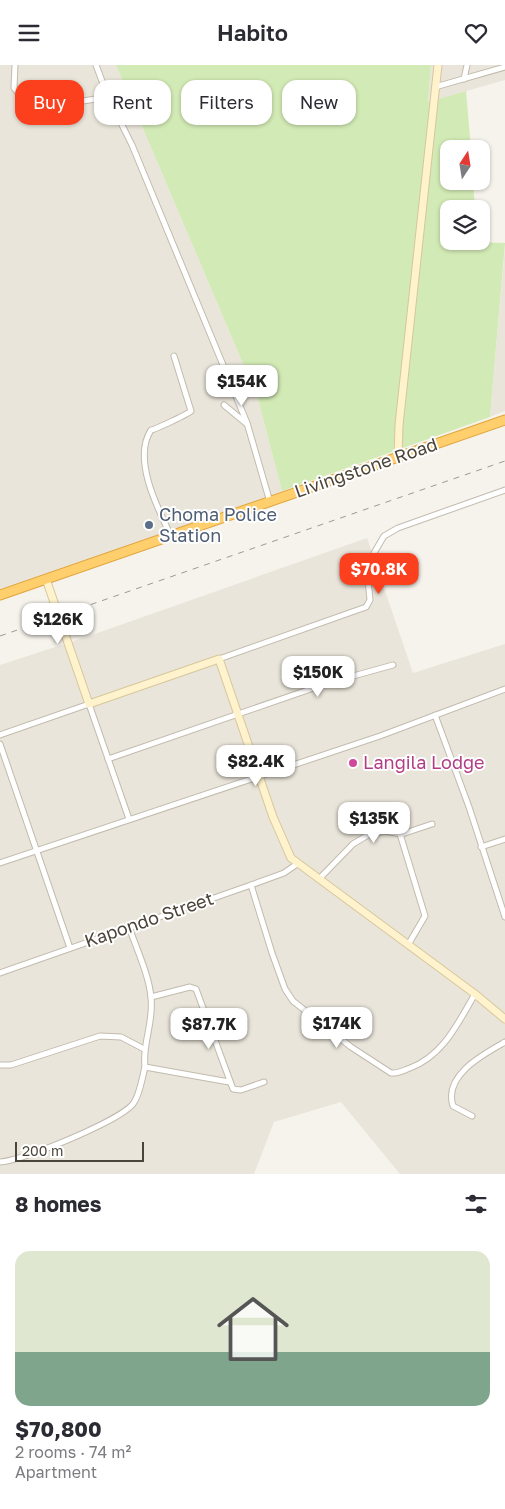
<!DOCTYPE html>
<meta charset="utf-8">
<style>
:root{--surface:#fff;--page:#f7f7f7;--text:#2b2b33;--muted:#7c7c81;--accent:#fc3f1d}
body{margin:0;font-family:"Golos Text",sans-serif;background:var(--page);color:var(--text);height:100vh;display:flex;flex-direction:column;font-size:19px;white-space:nowrap}
*{box-sizing:border-box;margin:0}
p{font-size:16px;color:var(--muted)}
.icon{flex:none;width:28px;height:28px;fill:none;stroke:currentColor;stroke-width:2;stroke-linecap:round;stroke-linejoin:round}
.map{position:relative;height:1109px;overflow:hidden}
.panel{display:flex;flex-direction:column;background:var(--surface);flex:1}
.panel>*{flex:none}
.hud{position:absolute;left:15px;top:15px;width:475px;height:45px;display:flex;gap:10px}
.needle{width:32px;rotate:12deg}
.tools{position:absolute;left:440px;top:75px;display:grid;gap:10px}
.tools a{display:grid;place-items:center;width:50px;height:50px;border-radius:10px;background:var(--surface);box-shadow:0 1px 4px #0004;font-size:25px}
.scale{position:absolute;left:15px;bottom:12px;width:129px;box-sizing:border-box;padding-left:5px;border:2px solid #4b4439;border-top:0;font-size:14px;line-height:18px;white-space:nowrap;color:#4b4439;-webkit-text-stroke:4px #fff;paint-order:stroke}
.price{position:absolute;translate:-50% -42px;padding:0 11px;border-radius:10px;background:#fff;color:#222;font-size:16px;line-height:32px;filter:drop-shadow(0 1px 2px #0008)}
.price::after{content:'';position:absolute;left:50%;top:30px;width:15px;height:11px;margin-left:-8px;background:inherit;clip-path:polygon(0 0,100% 0,50% 100%)}
.price.current{background:var(--accent);color:#fff}
ul{padding:0;list-style:none}
li{display:grid;align-content:center;gap:10px;height:265px;padding:0 15px}
li span{display:grid;place-items:center;height:155px;border-radius:15px;color:#555}
li>.icon{margin-inline-start:auto}
span .icon{width:90px;height:90px;fill:#fffc;stroke-width:1}
li b{font-size:21px}
h2{display:flex;justify-content:space-between;align-items:center;height:60px;padding:0 15px;font-size:21px}
.chip{padding:0 18px;border-radius:15px;background:var(--surface);box-shadow:0 1px 4px #0004;font-size:18px;line-height:45px}
.chip.current{background:var(--accent);color:#fff}
header{display:flex;justify-content:space-between;align-items:center;height:65px;padding:0 15px;background:var(--surface);font-size:22px;font-weight:600}
.map>svg:first-child{display:block}
.residential{fill:#eae5da}
.green{fill:#d2eab5}
.lines{fill:none;stroke-linecap:round;stroke-linejoin:round}
.street-casing{stroke:#c2bbae;stroke-width:7}
.secondary-casing{stroke:#d6c79b;stroke-width:9}
.highway-casing{stroke:#e0a43c;stroke-width:11}
.street{stroke:#fff;stroke-width:5}
.secondary{stroke:#fff3cd;stroke-width:7}
.highway{stroke:#ffcf6e;stroke-width:9}
.rail{stroke:#9a9a9a;stroke-width:1;stroke-dasharray:6 6;stroke-linecap:butt}
.service-dot{fill:#5c6f8a;stroke:#fff;stroke-width:2}
.hotel-dot{fill:#d1479c;stroke:#fff;stroke-width:2}
.labels{text-anchor:middle;stroke-width:4;stroke-linejoin:round;paint-order:stroke}
.street-label{font-size:18px;fill:#4b4439;stroke:#fff}
.service-label{font-size:18px;fill:#4e5e75;stroke:#fff;text-anchor:start}
.hotel-label{font-size:18px;fill:#b23c85;stroke:#fff;text-anchor:start}
</style>
<header><svg class="icon" aria-label="menu" viewBox="0 0 24 24"><path d="M4 6h16M4 12h16M4 18h16"/></svg>Habito<svg class="icon" aria-label="heart" viewBox="0 0 24 24"><path d="M12 20l-8-8c-3-5 5-10 8-4 3-6 11-1 8 4z"/></svg></header>
<div class="map">
<svg width="505" height="1109" viewBox="0 0 505 1109">
<rect width="100%" height="100%" fill="#f6f3ec"/>
<!-- residential -->
<g class="residential">
<polygon points="0,0 116,0 258,334 282,426 144,480 0,524"/>
<polygon points="431,0 505,0 505,15 428,37"/>
<polygon points="505,182 505,346 490,352"/>
<polygon points="367,473 413,608 505,579 505,1109 400,1109 341,1037 274,1057 254,1109 0,1109 0,600 89,571"/>
</g>
<!-- green -->
<polygon class="green" points="116,0 431,0 428,37 466,26 471,84 449,84 449,116 473,116 475,144 449,144 449,176 505,178 490,352 282,426 258,334"/>
<g class="lines">
<defs>
<g id="street">
<polyline points="15,0 14,23 18,28 83,36 108,32"/>
<polyline points="96,0 108,32 132,80 247,358 270,437"/>
<polyline points="464,14 467,0"/>
<polyline points="435,22 505,2"/>
<polyline points="224,340 247,359"/>
<path d="M171 471C158 444 132 394 151 365 154 365 188 349 191 346L174 291"/>
<polyline points="219,594 366,542 370,535 368,515 374,488 384,471 398,463 505,425"/>
<polyline points="435,650 469,742 505,852"/>
<polyline points="0,670 89,639 129,754"/>
<polyline points="0,679 70,883"/>
<polyline points="108,694 328,618 393,600"/>
<polyline points="400,769 425,851 408,880"/>
<polyline points="481,782 505,774"/>
<polyline points="0,798 380,671 505,624"/>
<polyline points="319,814 353,779 368,770 384,766 402,769 432,759"/>
<path d="M251 820 272 888 285 924 293 936 351 982 391 1008C398 1009 404 1005 410 1003 443 991 458 958 475 929"/>
<path d="M129 862C136 882 150 913 151 933 154 957 142 979 145 1002L229 1017"/>
<polyline points="0,908 251,820 284,808 297,799"/>
<polyline points="151,932 190,922 196,924 233,1024 241,1025 264,1017"/>
<polyline points="0,1000 11,1000 100,971 121,972 144,984"/>
<path d="M472 1051 453 1041C443 1010 484 989 505 977"/>
<path d="M0 1097C23 1096 119 1056 133 1039 140 1030 142 1013 145 1002"/>
</g>
<g id="secondary">
<polyline points="398,392 399,360 438,0"/>
<polyline points="46,514 89,639 219,594 273,752 291,793 475,929 505,954"/>
</g>
<polyline id="highway" points="0,530 505,355"/>
</defs>
<!-- street casing -->
<use href="#street" class="street-casing"/>
<!-- secondary casing -->
<use href="#secondary" class="secondary-casing"/>
<!-- highway casing -->
<use href="#highway" class="highway-casing"/>
<!-- street -->
<use href="#street" class="street"/>
<!-- secondary -->
<use href="#secondary" class="secondary"/>
<!-- highway -->
<use href="#highway" class="highway"/>
<!-- rail -->
<polyline class="rail" points="0,571 505,396"/>
</g>
<!-- markers -->
<circle class="service-dot" cx="149" cy="460" r="5"/>
<circle class="hotel-dot" cx="353" cy="698" r="5"/>
<g class="labels">
<!-- street labels -->
<g class="street-label">
<text transform="translate(366 403) rotate(-19)" y="6">Livingstone Road</text>
<text transform="translate(149 855) rotate(-19)" y="6">Kapondo Street</text>
</g>
<!-- service labels -->
<g class="service-label">
<text x="159" y="456">Choma Police<tspan x="159" dy="21">Station</tspan></text>
</g>
<!-- hotel labels -->
<g class="hotel-label">
<text x="363" y="704">Langila Lodge</text>
</g>
</g>
</svg>
<div class="tools">
<a><svg class="needle" viewBox="-14 -14 28 28"><path d="M0-13l5 13h-10z" fill="#e53935"/><path d="M0 13l5-13h-10z" fill="#7c7c81"/></svg></a>
<a><svg class="icon" aria-label="layers" viewBox="0 0 24 24"><path d="M12 4l9 5-9 5-9-5zM3 14l9 5 9-5"/></svg></a>
</div>
<div class="scale">200 m</div>
<b class="price" style="left:242px;top:342px">$154K</b>
<b class="price current" style="left:379px;top:530px">$70.8K</b>
<b class="price" style="left:58px;top:580px">$126K</b>
<b class="price" style="left:318px;top:633px">$150K</b>
<b class="price" style="left:256px;top:722px">$82.4K</b>
<b class="price" style="left:374px;top:779px">$135K</b>
<b class="price" style="left:337px;top:984px">$174K</b>
<b class="price" style="left:209px;top:985px">$87.7K</b>
<div class="hud">
<a class="chip current">Buy</a>
<a class="chip">Rent</a>
<a class="chip">Filters</a>
<a class="chip">New</a>
</div>
</div>
<section class="panel">
<h2>8 homes<svg class="icon" aria-label="filters" viewBox="0 0 24 24"><path d="M4 7h16M4 17h16"/><circle cx="9" cy="7" r="2"/><circle cx="15" cy="17" r="2"/></svg></h2>
<ul>
<li><span style="background:linear-gradient(#dfe7d0 65%,#7fa58c 0)"><svg class="icon" aria-label="home" viewBox="0 0 24 24"><path d="M3 11l9-7 9 7M6 9v11h12V9"/></svg></span><div><b>$70,800</b><p>2 rooms · 74 m²</p><p>Apartment</p></div></li>
</ul>
</section>
